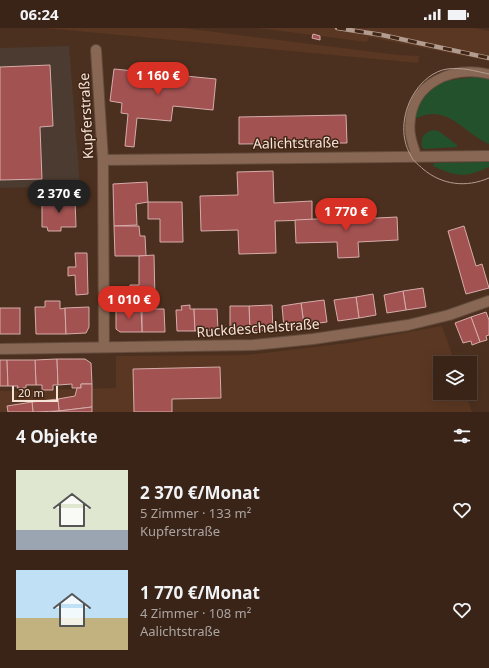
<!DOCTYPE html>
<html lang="de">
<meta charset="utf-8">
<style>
:root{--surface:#392417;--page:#443024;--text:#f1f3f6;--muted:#aba4a1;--line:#534136;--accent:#d93025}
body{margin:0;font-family:"Noto Sans",sans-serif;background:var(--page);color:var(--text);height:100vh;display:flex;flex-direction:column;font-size:15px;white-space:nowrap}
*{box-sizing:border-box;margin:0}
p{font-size:13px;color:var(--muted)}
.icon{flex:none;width:22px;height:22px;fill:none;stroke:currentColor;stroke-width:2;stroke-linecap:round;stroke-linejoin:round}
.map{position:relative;height:384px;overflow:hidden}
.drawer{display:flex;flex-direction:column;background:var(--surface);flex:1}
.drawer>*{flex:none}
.tools{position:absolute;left:433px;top:328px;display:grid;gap:8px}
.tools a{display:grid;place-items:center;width:44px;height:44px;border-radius:0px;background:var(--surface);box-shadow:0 4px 16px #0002,0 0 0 1px var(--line);font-size:20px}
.scale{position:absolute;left:12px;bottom:10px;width:46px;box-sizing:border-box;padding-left:4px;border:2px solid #f6e4d9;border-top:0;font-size:11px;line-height:14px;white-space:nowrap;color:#f6e4d9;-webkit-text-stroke:3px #412615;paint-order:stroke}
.price{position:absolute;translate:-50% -34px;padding:0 9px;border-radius:14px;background:var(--accent);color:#fff;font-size:13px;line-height:26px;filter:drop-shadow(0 1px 2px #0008)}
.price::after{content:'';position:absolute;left:50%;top:24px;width:12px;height:9px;margin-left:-6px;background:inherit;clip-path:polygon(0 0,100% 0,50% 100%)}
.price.on{background:#222;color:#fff}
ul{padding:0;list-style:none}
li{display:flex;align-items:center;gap:12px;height:100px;padding:0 16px}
li span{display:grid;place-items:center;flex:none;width:112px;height:80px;border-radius:0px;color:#555}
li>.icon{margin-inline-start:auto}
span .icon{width:48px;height:48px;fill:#fffc;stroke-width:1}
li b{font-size:17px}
h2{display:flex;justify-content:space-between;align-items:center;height:48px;padding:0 16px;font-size:17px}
.status{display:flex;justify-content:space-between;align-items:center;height:28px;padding:0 20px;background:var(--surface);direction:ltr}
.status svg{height:11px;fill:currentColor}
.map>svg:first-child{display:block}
.built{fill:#5a3722}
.industrial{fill:#4c3b30}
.green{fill:#22512c}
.building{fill:#a15251;stroke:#d6acaa}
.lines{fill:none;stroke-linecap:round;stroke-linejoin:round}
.lane-casing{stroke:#644c3d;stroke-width:11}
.street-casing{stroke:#644c3d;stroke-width:12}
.lane{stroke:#886855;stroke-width:9}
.street{stroke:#886855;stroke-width:10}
.tram{stroke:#b29c8f;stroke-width:1}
.rail-casing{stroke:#b29c8f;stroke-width:4.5}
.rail{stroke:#412615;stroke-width:3;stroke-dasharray:9;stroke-linecap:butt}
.labels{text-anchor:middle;stroke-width:3;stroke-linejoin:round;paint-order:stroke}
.street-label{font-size:14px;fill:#f6e4d9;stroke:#412615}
</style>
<div class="status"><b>06:24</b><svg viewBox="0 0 49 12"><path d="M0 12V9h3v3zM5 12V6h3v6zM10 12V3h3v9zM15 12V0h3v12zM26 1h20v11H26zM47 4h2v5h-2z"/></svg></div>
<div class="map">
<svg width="489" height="384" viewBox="0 0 489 384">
<rect width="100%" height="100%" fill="#4c301f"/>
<!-- built -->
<g class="built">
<polygon points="45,0 183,0 398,27 419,28 418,35"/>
<polygon points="258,0 474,0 489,3 489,33 369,9 367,14"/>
<polygon points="442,298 455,335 440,335 440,365 465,365 472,384 0,384 0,363 116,360 116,328 247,327 348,315"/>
</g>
<!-- industrial -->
<polygon class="industrial" points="69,18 80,158 0,160 0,20"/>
<!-- green -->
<g class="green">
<path d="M484 48 489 50V116C464 105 447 75 417 90L415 89C426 48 450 53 484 48Z"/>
<path d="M435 102 440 104 457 117V119L424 121 422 119C420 109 425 103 435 102Z"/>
<path d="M489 134V139C465 150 457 149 433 138L434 136 435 135Z"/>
</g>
<!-- building -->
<g class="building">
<polygon points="313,6 320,8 320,12 312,10"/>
<polygon points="50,37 53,98 40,99 42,151 0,152 0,39"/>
<polygon points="114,41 216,51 213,82 173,78 171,93 137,90 134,119 125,118 128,86 121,85 122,75 110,73"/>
<polygon points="346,87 347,115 239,116 239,89"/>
<polygon points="273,143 274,175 312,173 312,192 275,193 276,225 239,226 238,202 201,203 200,168 238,167 237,144"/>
<polygon points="147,154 148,174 136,176 137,197 114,198 113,156"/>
<polygon points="42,171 75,171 76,199 61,199 61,203 48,203 47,199 42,199"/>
<polygon points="148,174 182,174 183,214 160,214 160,191 148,191"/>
<polygon points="356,184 357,191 397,189 398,212 358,214 359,229 338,230 337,214 296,215 295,192 336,190 336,185"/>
<polygon points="114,198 139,198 140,208 145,208 146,228 115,228"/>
<polygon points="464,198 476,238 482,236 489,260 466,266 448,203"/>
<polygon points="75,225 87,225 88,266 76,267 75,247 68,248 68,239 76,239"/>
<polygon points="154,227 155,273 140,273 140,267 130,267 130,257 139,257 139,228"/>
<polygon points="423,260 426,279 406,282 403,263"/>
<polygon points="403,263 406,282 387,285 384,267"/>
<polygon points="373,266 376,287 359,290 356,269"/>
<polygon points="356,269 359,290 338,293 334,272"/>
<polygon points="324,272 327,294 304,297 301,275"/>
<polygon points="45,273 60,273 60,281 65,280 66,306 36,306 35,279 45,279"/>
<polygon points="142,273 155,273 155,281 164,281 165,304 142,304"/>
<polygon points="301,275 304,297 284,300 282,278"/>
<polygon points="132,277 132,281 141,281 142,304 120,304 116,301 116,281 124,281 124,278"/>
<polygon points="190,277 190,281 194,281 195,303 177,303 176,282 182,282 181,278"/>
<polygon points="272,277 273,302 250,303 249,278"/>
<polygon points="230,278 249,278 250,303 230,303"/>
<polygon points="89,279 89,299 86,305 66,306 65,280"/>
<rect x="0" y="280" width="20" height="26"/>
<polygon points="194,281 217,281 218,302 195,303"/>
<polygon points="486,284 489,292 489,307 486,308 487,312 480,314 471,289"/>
<polygon points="471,289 480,314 472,317 471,313 463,315 455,295"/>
<polygon points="57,331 58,357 53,357 53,362 42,362 42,357 36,357 35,332"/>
<polygon points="57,331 85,331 91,335 92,356 81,356 81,360 72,360 72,356 58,357"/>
<polygon points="0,332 7,332 8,358 0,358"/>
<polygon points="7,332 35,332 36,357 26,357 26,360 17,360 18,358 8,358"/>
<polygon points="220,339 221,370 172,371 172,384 134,384 133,341"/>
<polygon points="81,356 92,356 92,379 59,383 58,371 75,368 77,360 81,360"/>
<polygon points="58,371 59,383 33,384 32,374"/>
<polygon points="32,374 33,384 8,384 7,378"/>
<polygon points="92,379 92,384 51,384 59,383"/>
</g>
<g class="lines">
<defs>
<path id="lane" d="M415 123C412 115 409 105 410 96 412 54 452 38 489 46"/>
<g id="street">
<polyline points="96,22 103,132 104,319"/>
<polyline points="103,132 489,128"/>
<polyline points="0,321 253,317 313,311 408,297 449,287 489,273"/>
</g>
</defs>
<!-- lane casing -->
<use href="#lane" class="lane-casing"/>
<!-- street casing -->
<use href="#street" class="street-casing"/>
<!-- lane -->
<use href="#lane" class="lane"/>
<!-- street -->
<use href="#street" class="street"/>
<!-- tram -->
<path class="tram" d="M489 46C475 43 462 39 447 41 434 43 422 53 415 64 403 82 399 108 411 128 413 133 419 137 423 141 442 157 466 160 489 150"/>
<defs>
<polyline id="rail" points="337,0 382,7 489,30"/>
</defs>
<!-- rail casing -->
<use href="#rail" class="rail-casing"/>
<!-- rail -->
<use href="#rail" class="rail"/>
</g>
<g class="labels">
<!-- street labels -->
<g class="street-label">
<text transform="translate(86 88) rotate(-93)" y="5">Kupferstraße</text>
<text transform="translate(296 115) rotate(-1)" y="5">Aalichtstraße</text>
<text transform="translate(258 300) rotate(-4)" y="5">Ruckdeschelstraße</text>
</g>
</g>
</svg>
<div class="tools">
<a><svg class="icon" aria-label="layers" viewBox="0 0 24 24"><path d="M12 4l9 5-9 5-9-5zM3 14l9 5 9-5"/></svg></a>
</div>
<div class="scale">20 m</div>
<b class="price" style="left:158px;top:68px">1 160 €</b>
<b class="price on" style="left:59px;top:186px">2 370 €</b>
<b class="price" style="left:346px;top:204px">1 770 €</b>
<b class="price" style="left:129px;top:292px">1 010 €</b>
</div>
<section class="drawer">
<h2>4 Objekte<svg class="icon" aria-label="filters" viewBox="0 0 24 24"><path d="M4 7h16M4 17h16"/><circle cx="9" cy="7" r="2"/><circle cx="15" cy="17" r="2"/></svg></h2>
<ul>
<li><span style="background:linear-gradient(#dfe7d0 75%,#9aa5b1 0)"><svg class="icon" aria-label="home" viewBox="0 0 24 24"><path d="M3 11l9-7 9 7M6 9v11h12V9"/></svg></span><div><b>2 370 €/Monat</b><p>5 Zimmer · 133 m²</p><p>Kupferstraße</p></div><svg class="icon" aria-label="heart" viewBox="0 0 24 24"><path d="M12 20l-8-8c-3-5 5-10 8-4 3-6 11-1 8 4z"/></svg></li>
<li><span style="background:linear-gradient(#bfe0f5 60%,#c2b280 0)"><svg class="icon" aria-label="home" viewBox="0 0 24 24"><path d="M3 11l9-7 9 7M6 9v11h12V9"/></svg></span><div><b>1 770 €/Monat</b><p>4 Zimmer · 108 m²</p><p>Aalichtstraße</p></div><svg class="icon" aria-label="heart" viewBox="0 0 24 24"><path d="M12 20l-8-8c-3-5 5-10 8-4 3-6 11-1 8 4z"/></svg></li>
</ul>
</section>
